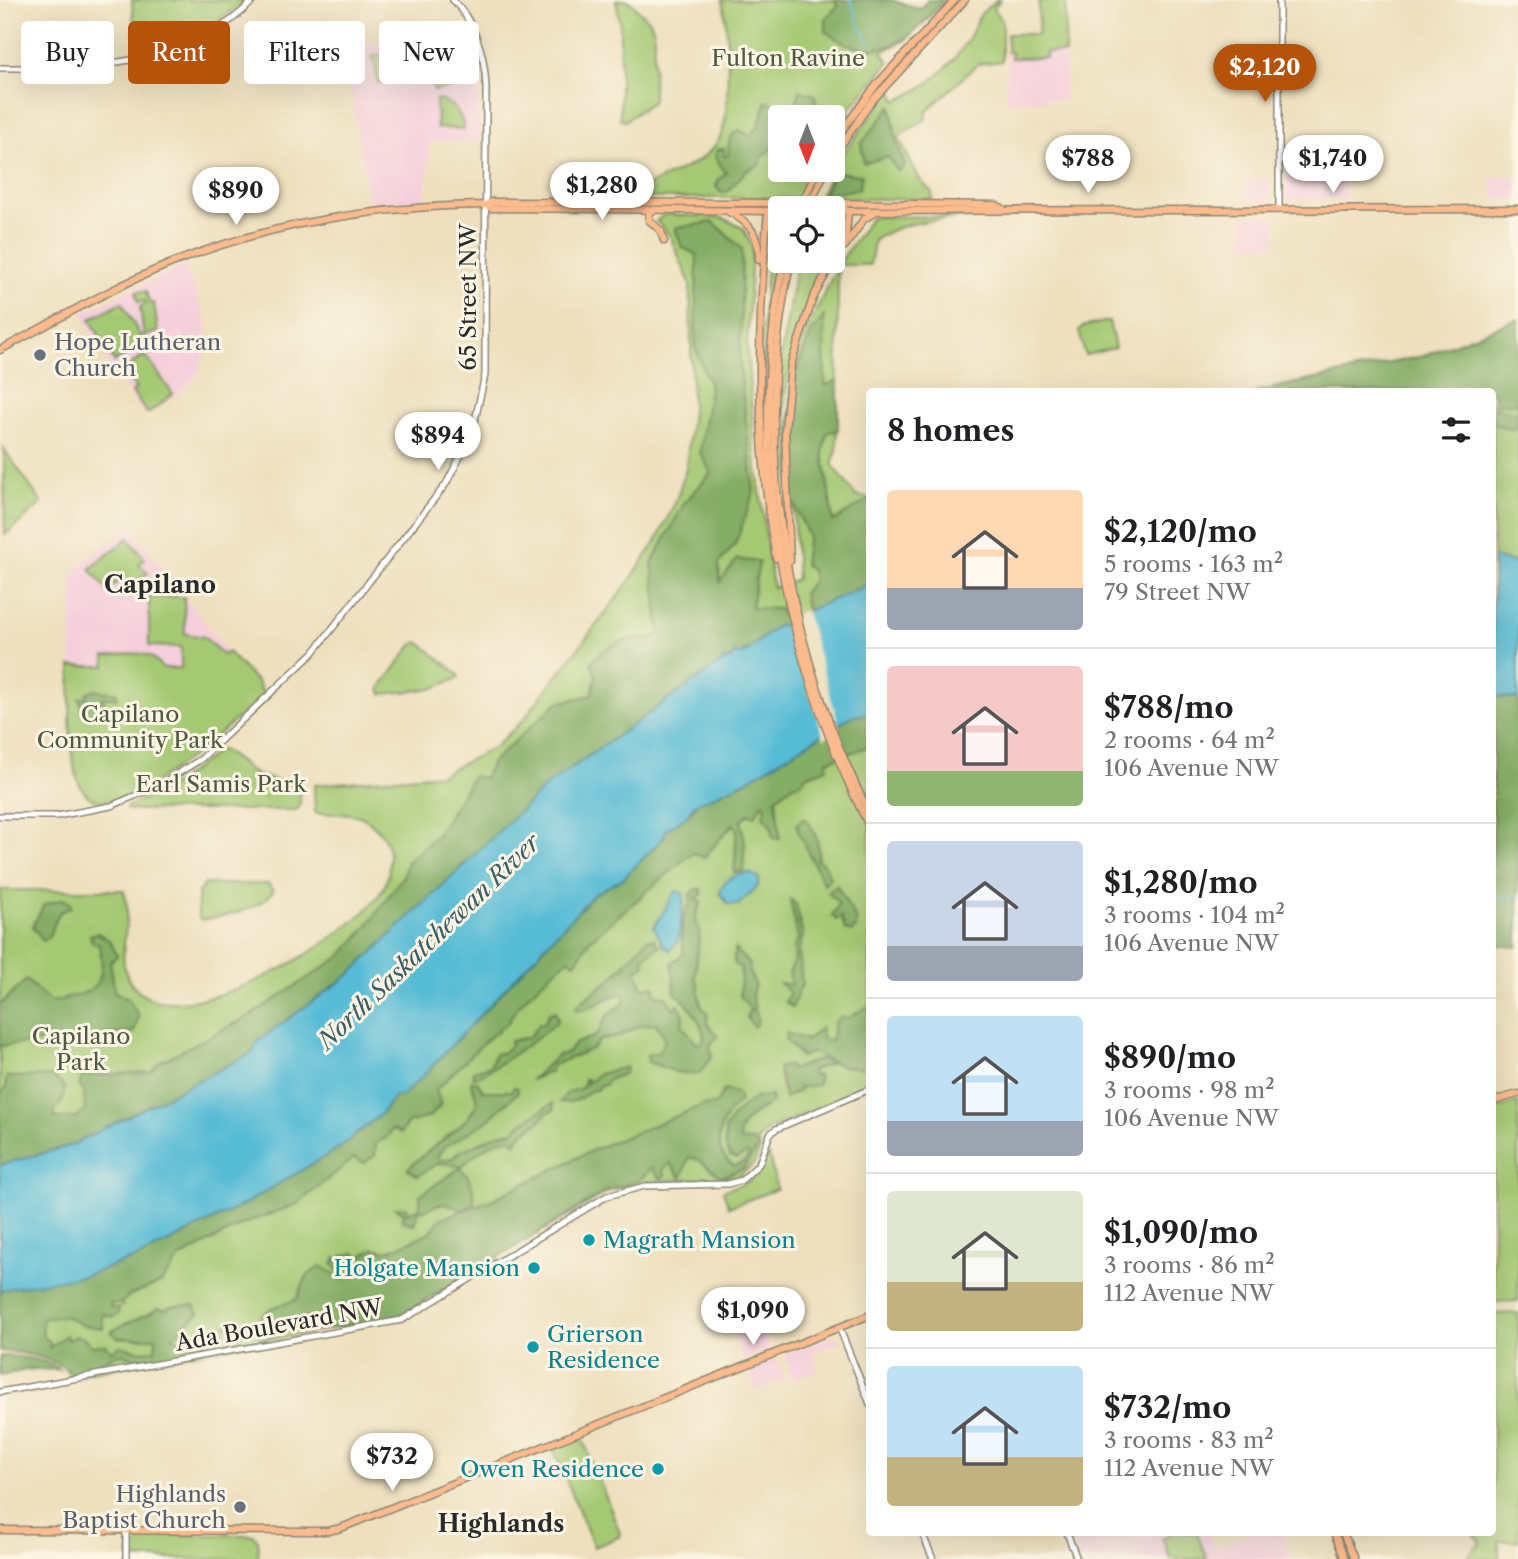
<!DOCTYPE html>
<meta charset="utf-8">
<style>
:root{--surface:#fff;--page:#f2f2f2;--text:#202124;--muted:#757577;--line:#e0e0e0;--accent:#b45309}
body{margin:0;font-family:"Libre Caslon Text",serif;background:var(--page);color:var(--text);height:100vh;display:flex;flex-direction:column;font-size:26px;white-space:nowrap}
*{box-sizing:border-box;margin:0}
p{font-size:23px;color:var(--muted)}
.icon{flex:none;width:38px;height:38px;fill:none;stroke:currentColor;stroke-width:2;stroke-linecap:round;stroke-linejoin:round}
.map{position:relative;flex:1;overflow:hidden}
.details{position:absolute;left:866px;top:388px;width:630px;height:1148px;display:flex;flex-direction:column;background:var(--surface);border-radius:7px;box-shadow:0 7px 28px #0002}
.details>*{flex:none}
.guide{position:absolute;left:21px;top:21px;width:665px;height:63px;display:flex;gap:14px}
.needle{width:46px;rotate:180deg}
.buttons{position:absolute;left:768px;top:105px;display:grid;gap:14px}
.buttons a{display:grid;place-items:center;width:77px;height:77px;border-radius:7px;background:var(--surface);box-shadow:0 7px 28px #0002;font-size:35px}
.price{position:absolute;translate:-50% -60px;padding:0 16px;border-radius:24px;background:#fff;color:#222;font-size:23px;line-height:46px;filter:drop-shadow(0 2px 4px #0008)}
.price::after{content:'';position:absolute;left:50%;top:42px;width:21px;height:16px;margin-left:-10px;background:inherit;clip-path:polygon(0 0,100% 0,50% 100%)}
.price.selected{background:var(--accent);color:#fff}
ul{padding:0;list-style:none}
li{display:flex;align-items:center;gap:21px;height:175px;padding:0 21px}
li+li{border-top:2px solid var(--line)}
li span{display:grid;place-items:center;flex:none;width:196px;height:140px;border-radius:7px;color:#555}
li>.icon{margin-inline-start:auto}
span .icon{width:84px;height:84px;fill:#fffc;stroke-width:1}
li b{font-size:30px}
h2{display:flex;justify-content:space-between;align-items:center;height:84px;padding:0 21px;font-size:30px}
.tag{padding:0 24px;border-radius:7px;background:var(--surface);box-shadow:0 7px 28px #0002;font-size:24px;line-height:63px}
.tag.selected{background:var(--accent);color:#fff}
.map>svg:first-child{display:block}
.built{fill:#f5cfdb}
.green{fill:#a5c973;stroke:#687a4f;stroke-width:2}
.forest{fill:#84ad65;stroke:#586c48;stroke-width:2}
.water{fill:#57bbd5;stroke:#417380;stroke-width:2}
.pier{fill:#eee0be}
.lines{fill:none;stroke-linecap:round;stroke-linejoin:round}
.stream{stroke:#57bbd5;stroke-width:2}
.minor-casing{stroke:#8c8674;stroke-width:8}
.major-casing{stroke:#8c8674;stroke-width:9}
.minor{stroke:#fff;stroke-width:5}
.major{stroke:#fbbb8d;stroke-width:6}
.major-bridge-casing{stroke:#8c8674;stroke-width:9;stroke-linecap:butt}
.major-bridge{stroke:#fbbb8d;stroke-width:6}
.worship-dot{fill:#6b7280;stroke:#fcf5e5;stroke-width:2.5}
.culture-dot{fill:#0f9aa8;stroke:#fcf5e5;stroke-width:2.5}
.labels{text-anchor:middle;stroke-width:6;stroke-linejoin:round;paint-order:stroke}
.park-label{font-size:23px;fill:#505a41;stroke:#fcf5e5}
.street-label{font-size:23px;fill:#2b2b2b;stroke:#fcf5e5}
.worship-label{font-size:23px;fill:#5b616d;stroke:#fcf5e5;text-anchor:start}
.culture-label{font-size:23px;fill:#0d838f;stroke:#fcf5e5;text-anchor:start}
.neighbourhood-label{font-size:24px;font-weight:bold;fill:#2b2b2b;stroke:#fcf5e5}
.water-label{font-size:24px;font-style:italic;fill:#3a5d66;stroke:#fcf5e5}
</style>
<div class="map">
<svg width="1518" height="1559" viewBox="0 0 1518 1559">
<rect width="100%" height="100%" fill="#fcf5e5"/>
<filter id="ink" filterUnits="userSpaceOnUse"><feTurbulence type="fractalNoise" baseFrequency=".0143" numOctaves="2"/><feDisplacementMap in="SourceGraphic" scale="14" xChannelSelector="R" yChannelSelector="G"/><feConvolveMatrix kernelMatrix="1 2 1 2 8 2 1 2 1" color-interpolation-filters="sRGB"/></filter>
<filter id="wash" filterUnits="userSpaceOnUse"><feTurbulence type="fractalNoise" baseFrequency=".00686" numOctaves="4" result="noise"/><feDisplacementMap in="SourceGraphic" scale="28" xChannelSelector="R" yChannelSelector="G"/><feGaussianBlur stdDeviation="1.57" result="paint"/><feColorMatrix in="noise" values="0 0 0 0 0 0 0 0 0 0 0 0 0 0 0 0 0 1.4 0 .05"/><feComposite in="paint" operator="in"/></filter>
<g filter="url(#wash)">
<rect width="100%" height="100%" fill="#eee0be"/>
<!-- built -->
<g class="built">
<polygon points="458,28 464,30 476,64 481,141 430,141 425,200 370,205 344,52 347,48"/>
<polygon points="1007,52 1065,53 1065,100 1006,101"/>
<rect x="1285" y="176" width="61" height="23"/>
<polygon points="1493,177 1518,177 1518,200 1493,199"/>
<polygon points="1272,179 1269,200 1246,200 1246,180"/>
<polygon points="1243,215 1270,216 1275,219 1275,245 1243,244"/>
<polygon points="184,265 206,319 208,343 198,374 183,390 145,416 106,361 82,313"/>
<polygon points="130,527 228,652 207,669 71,666 73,576 79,566"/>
<polygon points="759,1316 770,1349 743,1360 731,1327"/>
<polygon points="834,1335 840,1342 812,1353 819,1370 792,1380 785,1354"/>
<polygon points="773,1359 778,1361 785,1379 756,1390 747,1369"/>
<polygon points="1099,1533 1209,1533 1215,1548 1253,1533 1282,1533 1292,1559 1081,1559 1075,1543"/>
</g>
<!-- green -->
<g class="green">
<polygon points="132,0 247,0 198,34 140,51 136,49"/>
<polygon points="616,0 628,0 650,21 654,30 653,101 625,121 620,119 620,24"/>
<path d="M722 0H890L921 9 928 0H944L906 40 882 52 889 62 851 107 833 133V117H780V170H813L799 198H630C651 178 687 173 709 152 715 146 721 137 723 129 730 106 729 22 722 0Z"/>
<path d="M997 0H1000L993 9 1002 20V61L978 64 927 111 926 119 898 137 920 180 932 192V199H818L838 160 892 88 896 101C927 88 951 68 969 38 981 17 974 17 997 0Z"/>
<polygon points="1039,0 1066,0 1065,53 1046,52 1046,58 1011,58 1011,52 1007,52 1007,34 1038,34"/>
<polygon points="456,31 466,85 434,91 424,37"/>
<polygon points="420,47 425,74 378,83 373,56"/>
<path d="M436 99C454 103 461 112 464 129L437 128Z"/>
<path d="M665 214 723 218 743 228 752 247 747 347 755 454 773 588 797 579 789 427 794 378 803 337 838 265 872 217 995 216C960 219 902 217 874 241L870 265H838L837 450 832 464 856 496 870 498V584L807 611 787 626 349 975 0 1165V890H123C137 920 107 963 138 991 188 1035 355 938 383 889 390 878 389 867 389 854 388 838 375 824 362 817 347 810 330 816 315 813L314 785 442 774 495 747 523 720 623 590 656 542 676 501 686 469 692 410 690 283 669 234 656 221Z"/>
<path d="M771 215H780C780 274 765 331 763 391L762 333Z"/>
<path d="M797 261H829C793 325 783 386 781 459L780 361Z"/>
<polygon points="146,291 149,303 154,303 158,332 144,336 140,307 145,305 144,301 138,302 136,292"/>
<polygon points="122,302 145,345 114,362 90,319"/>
<polygon points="1518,319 1518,564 1493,557 1493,392 1254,392 1423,356"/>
<polygon points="1109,321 1115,348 1085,355 1079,331 1082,327"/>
<polygon points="145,355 173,394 149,413 146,412 132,392 136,389 123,370"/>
<polygon points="4,449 42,503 5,535"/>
<polygon points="128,538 145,559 139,564 148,573 126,590 118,582 107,590 90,569"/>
<path d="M149 596 184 597 185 634 204 637 223 655 228 652 258 683 263 695C238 718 124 826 88 796 64 776 71 696 71 666H105V656C126 656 147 645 162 668H181V647L149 646Z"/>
<polygon points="419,642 458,674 459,678 431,689 382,694 380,688 412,645"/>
<path d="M870 713V1085L768 1130 756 1142 760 1149 754 1164 738 1177 658 1181 611 1190 399 1317 70 1376C60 1356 35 1354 15 1352L0 1315 139 1257 243 1205 339 1148 424 1076 545 948 624 878 694 806 730 790 851 717Z"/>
<polygon points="219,750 224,751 258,776 296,785 300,790 300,806 296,810 127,810 126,807 175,784"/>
<path d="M205 884H268L273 891C261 910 222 917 201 920L198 916V892Z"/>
<polygon points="1518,1102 1518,1301 1493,1302 1493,1109"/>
<polygon points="769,1155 777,1189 729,1207 723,1191 749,1181"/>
<polygon points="1518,1313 1518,1541 1499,1541 1499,1559 1466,1559 1481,1541 1472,1533 1493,1533 1493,1314"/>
<polygon points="578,1438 583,1439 620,1533 619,1537 594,1547 553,1448"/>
<polygon points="1174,1533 1197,1533 1207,1559 1171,1559 1162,1538"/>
<polygon points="134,1535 254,1535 258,1540 258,1559 130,1559 130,1540"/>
</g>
<!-- forest -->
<g class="forest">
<path d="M834 0H890L921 9 928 0H944C909 42 878 68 826 32V18L838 6Z"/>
<path d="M800 91 815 95 817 107 809 117H780V141L762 157 759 165 746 171 727 192 721 193 716 187 718 180 726 173 715 157 717 150 724 148V156H728C728 145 728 136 739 130L748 135C761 130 762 114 766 102 782 105 794 120 800 91Z"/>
<polygon points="891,106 896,139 905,166 898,171 888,157 864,163 861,144"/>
<polygon points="835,172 862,175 859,189 823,195"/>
<path d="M713 222 742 249 740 366 754 492 735 545 719 563 720 582 737 559 759 562 751 608 780 609 787 626C766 637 747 654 725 660L546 786 349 975 258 1041 252 1053 72 1145 0 1165V1095L6 1087V1077L53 1076 65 1088 62 1101 54 1111 55 1118H75L85 1111 84 1092 79 1086 82 1076 150 1072 161 1061 248 1017 341 956 366 928 403 876 407 862 436 836 473 776 484 778 492 762 557 703 592 695 596 676 591 662C604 648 618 640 638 638 647 638 653 639 660 634L652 563 684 503 711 473 700 452 710 387 695 347 697 255 682 247 675 228Z"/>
<polygon points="824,316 825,385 838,381 838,430 827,433 823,451 833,521 870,499 870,584 807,611 803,594 813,580 811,570 804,564 808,535 790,496 789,427 794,378 811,333"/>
<polygon points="1518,319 1518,403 1497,404 1495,408 1518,413 1515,430 1493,424 1493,392 1254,392 1423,356"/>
<polygon points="96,690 117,693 117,698 103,698 104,706 110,712 84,716 79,698 86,698 87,692"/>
<polygon points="1493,696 1518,699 1518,947 1493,945"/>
<path d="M870 713V746L827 761V768L806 776 800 784H795L776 798 780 839 773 838 771 826 763 816 766 806 762 803 755 816 749 813 741 821 745 841 743 871 734 873 737 829 733 824C723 836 714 845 704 858L694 853 685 859 590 940 575 963 569 959C554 970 512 1008 509 1022L486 1040 436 1090 441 1105 429 1117 407 1123 401 1133 393 1129 386 1138 376 1143 375 1155 364 1163 354 1158 297 1204 243 1224 189 1253 180 1258 161 1283 130 1295 121 1303 123 1307 119 1303 110 1304 111 1308H119L118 1314 113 1317 102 1314 103 1328 82 1325 65 1316 42 1319 43 1337 50 1341 49 1348 66 1335 68 1340 76 1336 84 1338 92 1346 106 1345 112 1351 120 1346 140 1351 155 1350 156 1338H119L111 1332C125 1321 145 1319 158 1308L165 1310 173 1306 194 1305 199 1313 172 1337 185 1344 204 1337 206 1339 210 1331 228 1324 222 1338 210 1348 145 1362 123 1354 115 1355 75 1374C50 1357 29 1353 0 1351V1290L139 1257 243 1205 339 1148 381 1114 395 1096H402L424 1075 594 894 624 878 665 836 663 832 687 816 698 803 746 781 851 717Z"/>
<path d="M804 818C814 826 822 848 817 860L824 864 830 877 824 885 798 831 797 824Z"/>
<polygon points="837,886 856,919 856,928 852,932 845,930 841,917 836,920 832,915 839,904 828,892"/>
<path d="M697 889H701L702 894 694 899 701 902 695 919 700 930 695 977C702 989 695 1005 708 1013L707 1023 718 1036 710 1045 712 1056 699 1074 676 1072 648 1062 647 1055 659 1052 665 1040 657 1024 642 1025 617 1037 600 1040 592 1049 553 1065 551 1071 531 1080 558 1055 567 1053 576 1043 596 1036 607 1016 624 1003V994C608 992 594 1013 575 1009L576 1006 614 976 648 939H654L659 946 643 958 645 965 636 970 643 988 654 986 656 995 665 996 674 1009 678 1004 684 1015 682 1025 697 1044 704 1040C704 1023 687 1001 675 993L672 963 684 953C681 939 680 915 690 905V894Z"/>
<path d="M62 899 69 902 71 907 59 913 49 936 43 941 33 927C35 918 41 914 43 905Z"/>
<polygon points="790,899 796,904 803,936 799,949 802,984 792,1007 785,1002 790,993 780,983 791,985 789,973 795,959 794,947 798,939"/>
<path d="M98 933 110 941 117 956 110 962 115 992 127 998 139 1016 134 1032 0 1046V1005L26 980 51 1002C89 993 110 990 99 945L92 942 90 935Z"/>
<polygon points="735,949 750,965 749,972 755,984 752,995 758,1021 754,1027 747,1017 749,1011 752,1011 740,996 741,968 734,963"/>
<polygon points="870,1005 870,1060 865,1062 862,1068 841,1066 812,1052 801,1057 785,1039 786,1033 807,1040 821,1028 822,1038 831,1041 835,1022 841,1017 846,1019"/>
<path d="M555 1011 558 1020C554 1027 482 1079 473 1077V1071L490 1066 495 1054 504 1052 511 1045 510 1041 529 1037 539 1024H544L548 1014Z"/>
<polygon points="821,1059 831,1063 811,1071 811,1074 819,1076 818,1085 798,1088 800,1091 785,1098 778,1068 789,1065 791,1070"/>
<path d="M626 1067 625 1073 608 1080 604 1086 599 1085 597 1090H592C583 1098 572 1104 560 1102L567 1093 582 1088 584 1079H587L586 1084 599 1074Z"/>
<path d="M471 1081H477L483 1091H511L514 1087 518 1088V1092L486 1122 443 1148 437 1157 440 1161 455 1157 456 1153 499 1134 513 1131C522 1120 541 1112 553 1103L554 1110 546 1113C540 1127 521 1128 516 1143L509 1138C492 1141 473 1155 461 1167 436 1160 437 1164 418 1176L408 1169C425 1150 463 1130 475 1107 480 1097 471 1089 471 1081Z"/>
<path d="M724 1090 737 1093 740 1101C721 1117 707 1148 734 1166L743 1163 749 1155 747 1153 737 1159 730 1156 725 1145V1129C733 1114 753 1093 771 1096L772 1102C759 1112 737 1121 740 1140L756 1142 759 1146 743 1169 721 1177 699 1160 689 1157 681 1178 670 1163 662 1171 665 1175 661 1179 651 1168 640 1180 605 1192 399 1316 307 1333 295 1322 281 1324 277 1335 261 1341C249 1313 274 1306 296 1300L307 1276 321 1266 344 1279 333 1264 336 1257 339 1260 343 1256 355 1253 360 1257 374 1248 387 1251 405 1244 430 1232 440 1219 493 1199 593 1150 703 1105H715Z"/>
<path d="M460 1168C469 1174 477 1193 473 1205L462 1210 443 1203 418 1212 414 1224 402 1221 404 1213 396 1208 406 1207 407 1213 420 1208V1195Z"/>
<path d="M0 1356C18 1356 48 1359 60 1370L31 1369 0 1376Z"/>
</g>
<!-- water -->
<g class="water">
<polygon points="1493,557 1518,564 1518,699 1493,696"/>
<polygon points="870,584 870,713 851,717 746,781 694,805 687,816 664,831 665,836 624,878 594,894 424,1075 402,1096 395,1096 381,1114 339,1148 243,1205 139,1257 84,1276 0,1290 0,1165 72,1145 252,1053 258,1041 349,975 546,786 725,660 733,658 734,651 737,655 744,654 778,625 787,626 807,611"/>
<path d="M750 873 759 878 758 886 738 905 728 904 720 893C723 879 737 874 750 873Z"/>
<polygon points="676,891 683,893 684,899 678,941 670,950 663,945 654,927"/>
</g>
<!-- pier -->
<polygon class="pier" points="805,609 840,728 824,739 787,621"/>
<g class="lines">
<!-- stream -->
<g class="stream">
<polyline points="851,0 859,25 870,43"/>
<polyline points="1493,897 1507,899 1518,896"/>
</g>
</g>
</g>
<g filter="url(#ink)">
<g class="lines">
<defs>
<g id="minor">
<path d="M0 68C86 68 190 67 254 0"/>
<polyline points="1279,209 1279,0"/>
<path d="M0 816H57L111 806 158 786 201 759 313 653 446 484 472 434 485 375 486 88C485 55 476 24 453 0"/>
<polyline points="839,1327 870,1404"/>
<polyline points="0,1392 402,1320 607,1196 645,1186 728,1184 742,1180 759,1164 770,1134 776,1129 870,1089"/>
<polyline points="126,1530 126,1559"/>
<polyline points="922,1533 933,1559"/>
<polyline points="1067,1533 1077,1559"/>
</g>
<g id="major">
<polyline points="833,142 877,84 955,0"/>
<polyline points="833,157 871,102 965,0"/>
<polyline points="820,203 996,205 1002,208"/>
<polyline points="486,205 491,208 780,211"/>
<polyline points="800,208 817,170"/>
<polyline points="808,208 826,170"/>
<polyline points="654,210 649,213 649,220 661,231 664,241"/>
<polyline points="833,211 1518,209"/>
<path d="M729 212C751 223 759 235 759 260"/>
<polyline points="845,246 864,219 874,213"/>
<path d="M784 261C744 453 782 655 870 828"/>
<path d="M791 261C750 439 786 652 870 814"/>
<path d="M0 350C57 320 112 287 172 263 272 222 379 206 486 205L491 202 780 203"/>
<path d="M776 558C755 442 757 327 768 211L777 204"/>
<polyline points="790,561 785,431 791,364 813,298 846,236 848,212 838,203"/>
<polyline points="1493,1101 1518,1094"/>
<polyline points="0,1530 328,1531 341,1528 870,1315"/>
<polyline points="1334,1533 1345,1559"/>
<polyline points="1343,1533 1354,1559"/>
</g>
</defs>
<!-- minor casing -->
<use href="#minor" class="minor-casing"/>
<!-- major casing -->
<use href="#major" class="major-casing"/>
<!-- minor -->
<use href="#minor" class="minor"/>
<!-- major -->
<use href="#major" class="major"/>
<defs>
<polyline id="major-bridge" points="780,203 820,203"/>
</defs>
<!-- major-bridge casing -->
<use href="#major-bridge" class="major-bridge-casing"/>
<!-- major-bridge -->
<use href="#major-bridge" class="major-bridge"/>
</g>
</g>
<!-- markers -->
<g class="worship-dot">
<circle cx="40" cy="355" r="7"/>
<circle cx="240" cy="1507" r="7"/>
</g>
<g class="culture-dot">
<circle cx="589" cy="1240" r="7"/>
<circle cx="534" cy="1268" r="7"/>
<circle cx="533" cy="1347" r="7"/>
<circle cx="658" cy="1469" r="7"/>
</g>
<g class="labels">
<!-- park labels -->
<g class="park-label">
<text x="788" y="66">Fulton Ravine</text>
<text x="130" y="722">Capilano<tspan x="130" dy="26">Community Park</tspan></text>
<text x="221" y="792">Earl Samis Park</text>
<text x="81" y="1044">Capilano<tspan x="81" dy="26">Park</tspan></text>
</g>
<!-- street labels -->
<g class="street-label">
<text transform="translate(468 297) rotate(-90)" y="8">65 Street NW</text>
<text transform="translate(279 1325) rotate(-10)" y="8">Ada Boulevard NW</text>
</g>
<!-- worship labels -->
<g class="worship-label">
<text x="54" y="350">Hope Lutheran<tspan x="54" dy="26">Church</tspan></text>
<text x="226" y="1502" text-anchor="end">Highlands<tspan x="226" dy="26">Baptist Church</tspan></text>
</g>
<!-- culture labels -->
<g class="culture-label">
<text x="603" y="1248">Magrath Mansion</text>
<text x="520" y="1276" text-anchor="end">Holgate Mansion</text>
<text x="547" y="1342">Grierson<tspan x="547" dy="26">Residence</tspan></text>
<text x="644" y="1477" text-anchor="end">Owen Residence</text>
</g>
<!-- neighbourhood labels -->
<g class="neighbourhood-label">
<text x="160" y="593">Capilano</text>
<text x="501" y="1532">Highlands</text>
</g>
<!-- water labels -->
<g class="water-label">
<text transform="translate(429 942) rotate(-44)" y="8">North Saskatchewan River</text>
</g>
</g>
</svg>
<div class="buttons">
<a><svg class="needle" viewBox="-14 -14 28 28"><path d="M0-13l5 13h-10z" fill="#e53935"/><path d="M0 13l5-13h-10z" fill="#757577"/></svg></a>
<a><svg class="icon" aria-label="locate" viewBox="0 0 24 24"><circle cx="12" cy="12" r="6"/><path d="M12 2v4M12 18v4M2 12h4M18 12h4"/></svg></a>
</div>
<b class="price selected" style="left:1265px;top:104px">$2,120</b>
<b class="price" style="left:1088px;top:195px">$788</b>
<b class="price" style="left:1333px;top:195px">$1,740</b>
<b class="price" style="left:602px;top:222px">$1,280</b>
<b class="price" style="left:236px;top:227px">$890</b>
<b class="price" style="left:438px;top:472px">$894</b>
<b class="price" style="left:753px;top:1347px">$1,090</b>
<b class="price" style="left:392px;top:1493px">$732</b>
<div class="guide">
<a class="tag">Buy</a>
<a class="tag selected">Rent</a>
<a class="tag">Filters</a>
<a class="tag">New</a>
</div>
<section class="details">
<h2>8 homes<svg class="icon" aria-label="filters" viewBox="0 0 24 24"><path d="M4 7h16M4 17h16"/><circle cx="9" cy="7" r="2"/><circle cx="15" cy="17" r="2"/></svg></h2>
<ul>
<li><span style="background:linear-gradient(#ffd9b3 70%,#9aa5b1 0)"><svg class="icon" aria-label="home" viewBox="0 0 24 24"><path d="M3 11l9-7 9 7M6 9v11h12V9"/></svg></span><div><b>$2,120/mo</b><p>5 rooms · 163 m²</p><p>79 Street NW</p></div></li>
<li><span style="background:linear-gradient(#f6c9c9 75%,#8fb573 0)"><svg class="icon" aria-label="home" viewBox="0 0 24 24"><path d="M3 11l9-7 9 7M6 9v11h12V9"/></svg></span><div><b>$788/mo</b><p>2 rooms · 64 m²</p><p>106 Avenue NW</p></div></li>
<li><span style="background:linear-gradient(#c9d6e8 75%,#9aa5b1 0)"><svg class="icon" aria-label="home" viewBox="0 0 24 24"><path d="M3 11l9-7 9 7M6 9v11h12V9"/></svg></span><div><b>$1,280/mo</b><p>3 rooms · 104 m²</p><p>106 Avenue NW</p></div></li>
<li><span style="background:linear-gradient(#bfe0f5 75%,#9aa5b1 0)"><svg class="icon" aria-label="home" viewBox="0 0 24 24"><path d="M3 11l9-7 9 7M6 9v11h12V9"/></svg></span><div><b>$890/mo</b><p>3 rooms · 98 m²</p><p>106 Avenue NW</p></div></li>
<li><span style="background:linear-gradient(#dfe7d0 65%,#c2b280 0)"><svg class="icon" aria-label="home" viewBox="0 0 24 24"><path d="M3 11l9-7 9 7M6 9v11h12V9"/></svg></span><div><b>$1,090/mo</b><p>3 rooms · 86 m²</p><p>112 Avenue NW</p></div></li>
<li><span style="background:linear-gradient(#bfe0f5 65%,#c2b280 0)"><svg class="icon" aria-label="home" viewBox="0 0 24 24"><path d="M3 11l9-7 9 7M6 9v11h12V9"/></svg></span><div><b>$732/mo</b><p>3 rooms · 83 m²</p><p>112 Avenue NW</p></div></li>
</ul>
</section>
</div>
